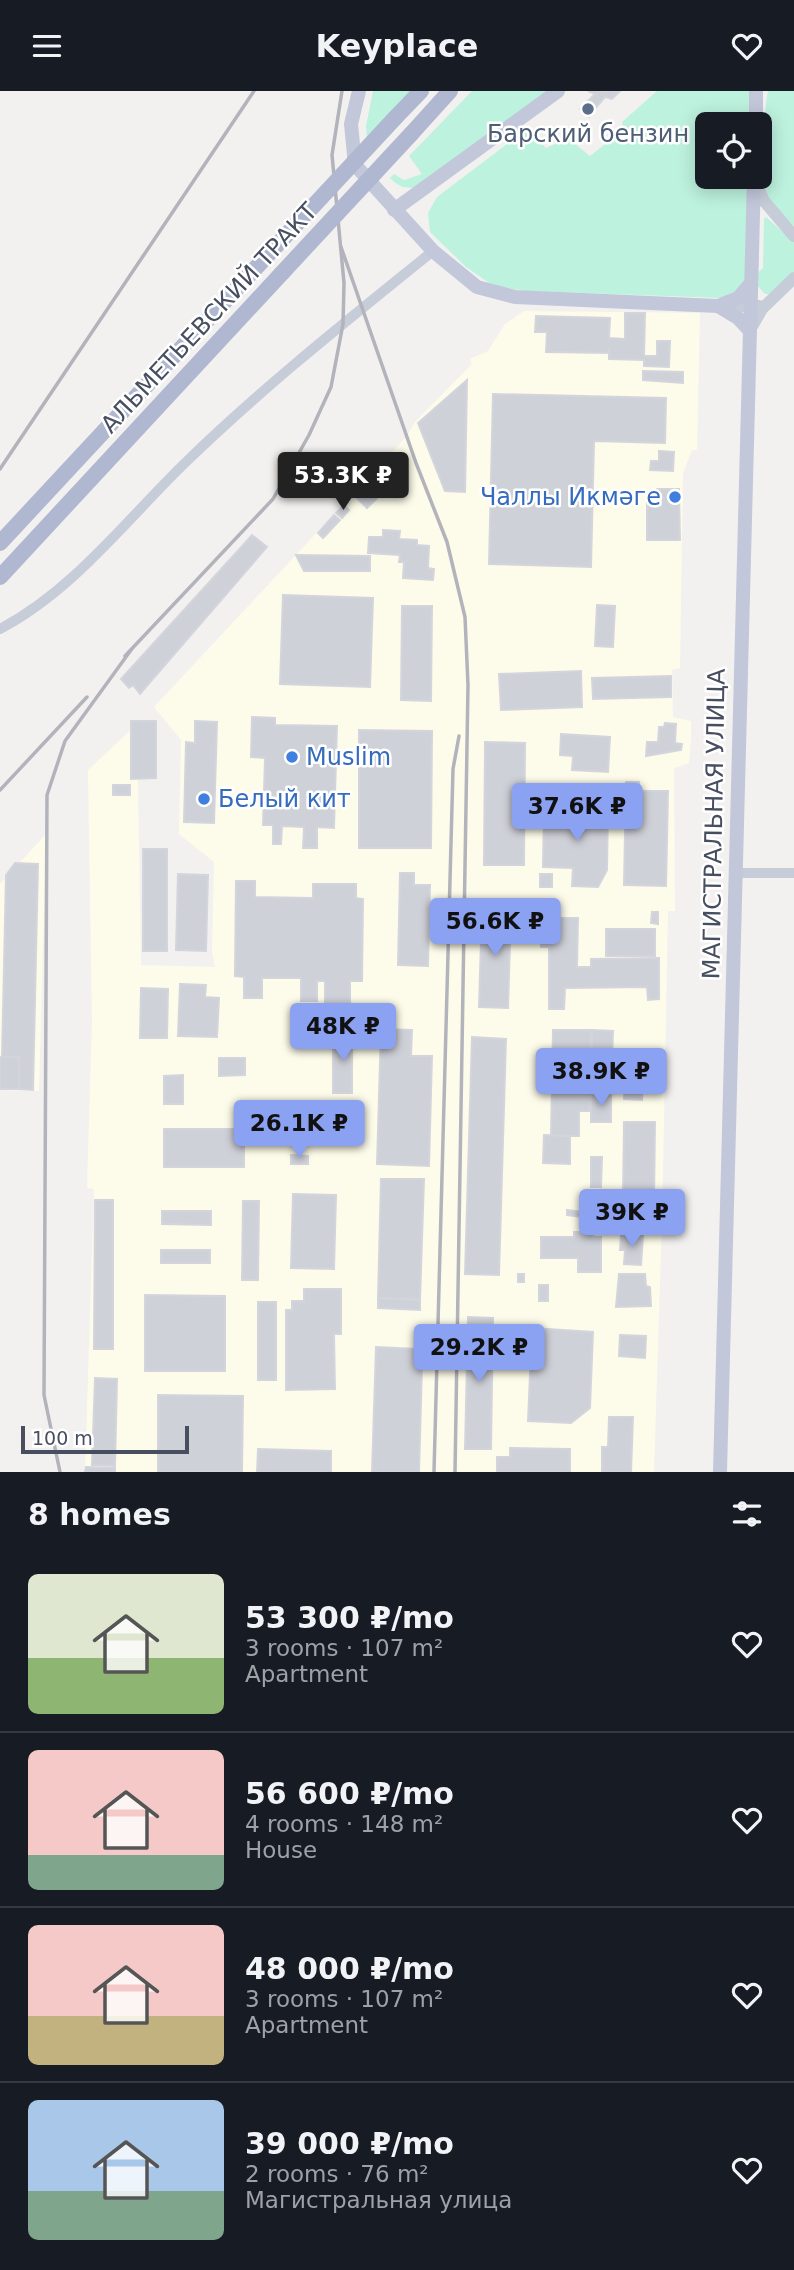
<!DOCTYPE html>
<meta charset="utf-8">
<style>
:root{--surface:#171b24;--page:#20242c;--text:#f1f3f6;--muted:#9ea1a6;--line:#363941;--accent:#8ba1f2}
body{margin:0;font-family:"DejaVu Sans",sans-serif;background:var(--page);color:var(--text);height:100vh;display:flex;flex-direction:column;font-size:26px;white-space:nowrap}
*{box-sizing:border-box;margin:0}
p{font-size:23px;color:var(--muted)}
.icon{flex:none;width:38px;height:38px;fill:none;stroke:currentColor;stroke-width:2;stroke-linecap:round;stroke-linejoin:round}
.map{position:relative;height:1381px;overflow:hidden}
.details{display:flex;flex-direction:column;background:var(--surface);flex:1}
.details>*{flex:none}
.tools{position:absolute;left:695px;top:21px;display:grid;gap:14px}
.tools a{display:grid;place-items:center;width:77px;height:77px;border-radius:10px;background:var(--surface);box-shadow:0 4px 18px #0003;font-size:35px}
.scale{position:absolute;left:21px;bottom:18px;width:168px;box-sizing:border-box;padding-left:7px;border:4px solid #474e5f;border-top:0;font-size:19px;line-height:24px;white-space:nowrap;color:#474e5f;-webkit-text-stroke:5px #fff;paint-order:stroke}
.price{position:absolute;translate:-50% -60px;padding:0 16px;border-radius:7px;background:var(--accent);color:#111;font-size:23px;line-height:46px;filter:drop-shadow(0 2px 4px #0008)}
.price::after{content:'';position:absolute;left:50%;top:42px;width:21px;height:16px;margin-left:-10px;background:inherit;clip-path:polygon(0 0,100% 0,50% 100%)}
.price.active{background:#222;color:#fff}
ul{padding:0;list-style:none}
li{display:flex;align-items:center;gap:21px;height:175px;padding:0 28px}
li+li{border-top:2px solid var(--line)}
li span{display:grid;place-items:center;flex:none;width:196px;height:140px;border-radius:10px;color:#555}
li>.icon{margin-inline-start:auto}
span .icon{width:84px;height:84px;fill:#fffc;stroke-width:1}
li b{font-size:30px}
h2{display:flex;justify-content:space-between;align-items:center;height:84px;padding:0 28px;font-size:30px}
header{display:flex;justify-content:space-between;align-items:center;height:91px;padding:0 28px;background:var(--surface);font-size:32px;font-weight:600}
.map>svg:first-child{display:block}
.commercial{fill:#fdfcea}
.green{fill:#bdf2de}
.building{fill:#cfd1d8;stroke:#d4d5dc;stroke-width:2}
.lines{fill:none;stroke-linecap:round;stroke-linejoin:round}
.minor{stroke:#c6ccd8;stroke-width:10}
.tertiary{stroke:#c6ccd8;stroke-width:12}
.secondary{stroke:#c2c8da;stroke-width:14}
.primary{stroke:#afb8d0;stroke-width:16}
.rail{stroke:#b2b3bb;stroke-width:3.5}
.primary-bridge{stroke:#afb8d0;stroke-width:16}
.service-dot{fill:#5c6f8a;stroke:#fff;stroke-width:2.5}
.shop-dot{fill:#3f7fe0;stroke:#fff;stroke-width:2.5}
.labels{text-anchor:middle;stroke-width:5;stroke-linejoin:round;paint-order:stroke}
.service-label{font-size:24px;fill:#4e5e75;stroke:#fff}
.street-label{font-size:24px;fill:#474e5f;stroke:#fff}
.shop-label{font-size:24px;fill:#366cbe;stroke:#fff;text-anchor:start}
</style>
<header><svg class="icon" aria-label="menu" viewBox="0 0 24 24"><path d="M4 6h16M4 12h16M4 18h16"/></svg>Keyplace<svg class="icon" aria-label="heart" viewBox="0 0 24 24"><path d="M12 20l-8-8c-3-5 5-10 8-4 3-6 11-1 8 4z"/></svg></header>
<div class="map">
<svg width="794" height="1381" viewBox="0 0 794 1381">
<rect width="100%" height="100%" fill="#f3f1f0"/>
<!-- commercial -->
<g class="commercial">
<polygon points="524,220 700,222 697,359 692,359 683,382 680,577 672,579 673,626 691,630 691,650 689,672 674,677 675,820 668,820 662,1128 654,1381 85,1381 94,1098 87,1097 92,930 88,679 137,633 141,874 215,876 212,860 214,771 179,743 181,649 154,616 407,345 415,331 472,273 470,268 488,260 505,233"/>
<polygon points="46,743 39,1000 0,999 0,793"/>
</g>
<!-- green -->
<g class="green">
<polygon points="373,0 411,0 367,50 366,35"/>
<path d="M472 0H551L418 96C405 98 399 96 390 87L394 83 404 89 422 83 409 65Z"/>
<polygon points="657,0 751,0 750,33 707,33 707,86 749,86 747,187 741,200 722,207 528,200 495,196 466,176 430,141 428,122 437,106 527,38 546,57 568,47 590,65 623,39 622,31"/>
<path d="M768 0H794V135C785 126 774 117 768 106 761 91 764 17 768 0Z"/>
<polygon points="766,126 794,151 794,181 770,203 765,203 756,193 756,183 763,177 764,128"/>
</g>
<!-- building -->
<g class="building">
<polygon points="620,0 612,8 605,6 593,20 585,13 595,3 588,0"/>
<polygon points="586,12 595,20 589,26 580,18"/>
<polygon points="625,222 645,222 644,265 657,265 657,250 670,250 669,276 644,275 644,269 609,268 609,258 609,262 546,261 547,241 535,241 536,225 610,227 609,247 625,248"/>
<polygon points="643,280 683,281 683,292 643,289"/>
<polygon points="467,289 465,401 445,400 418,332"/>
<polygon points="493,303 666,307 665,352 594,350 591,476 489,473"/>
<polygon points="659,360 674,361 673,380 650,379 651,370 659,370"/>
<polygon points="391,367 404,380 367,417 354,404"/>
<polygon points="657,398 679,398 680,449 647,449 647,412 657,412"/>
<polygon points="344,414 349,419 342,427 336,422"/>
<polygon points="334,424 340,429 323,447 318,442"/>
<polygon points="383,439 400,440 399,448 417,449 417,454 429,455 428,477 434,478 433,489 403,487 404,471 399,471 400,464 368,462 369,446 383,446"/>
<polygon points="252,444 267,456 140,603 133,594 129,597 121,588"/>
<polygon points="296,464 370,465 370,480 304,480"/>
<polygon points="283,504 373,507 370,596 280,593"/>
<polygon points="597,514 615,515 613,556 595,555"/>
<polygon points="402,515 432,515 431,610 401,609"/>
<polygon points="581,580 582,616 501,619 499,583"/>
<polygon points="671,585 671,606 593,608 592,587"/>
<polygon points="252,626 275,627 275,634 337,635 334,737 317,736 317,757 303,757 304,736 282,735 281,753 273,753 273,734 263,734 265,667 251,666"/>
<polygon points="131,630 156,630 156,687 131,688"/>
<polygon points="195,630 217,631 214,732 184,731 186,651 195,652"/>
<polygon points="665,632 676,633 675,652 682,653 681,659 646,665 647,651 658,651 659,636 664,636"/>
<polygon points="359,639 432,640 431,757 359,757"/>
<polygon points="561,643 610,646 608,681 572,679 573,665 560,664"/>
<polygon points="485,651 525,652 524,774 484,774"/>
<polygon points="626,691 639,691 639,700 668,700 666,795 624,794"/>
<rect x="113" y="694" width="17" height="10"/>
<polygon points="544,716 608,717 607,779 598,796 572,795 573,777 543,776"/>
<rect x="143" y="758" width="24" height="102"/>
<polygon points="15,772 38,773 33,999 19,998 19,966 2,966 6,784"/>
<polygon points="400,782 414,782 414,794 430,794 428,875 398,874"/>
<polygon points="178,783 208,784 206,860 176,859"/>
<rect x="540" y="783" width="12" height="13"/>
<polygon points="236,790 255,790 255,806 313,807 313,793 356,793 356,807 363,808 362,890 350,890 350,911 325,911 325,890 317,890 317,910 301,910 301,887 262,887 262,907 244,907 244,886 235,885"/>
<polygon points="482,817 511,818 508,917 479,916"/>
<polygon points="652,821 658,821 658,833 651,832"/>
<polygon points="541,827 578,827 577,876 591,876 591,868 659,867 659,908 648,909 647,896 565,897 564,918 549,918 549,856 541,856"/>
<rect x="606" y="838" width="49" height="27"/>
<polygon points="180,893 206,894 205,906 219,907 217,946 178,945"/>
<polygon points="141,897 168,898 167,947 140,947"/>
<polygon points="381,938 412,939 411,965 432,965 429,1075 377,1073"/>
<polygon points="553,939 591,939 589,1020 579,1020 579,1045 551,1045"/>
<polygon points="592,939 613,940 611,1003 591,1003"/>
<rect x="333" y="943" width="19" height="59"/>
<polygon points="472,946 506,948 499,1184 465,1183"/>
<polygon points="626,958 644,959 642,1009 624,1008"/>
<rect x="0" y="966" width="19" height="32"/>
<polygon points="219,967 245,967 245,984 219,985"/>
<polygon points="183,984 183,1013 164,1013 164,985"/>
<rect x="591" y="1003" width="20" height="28"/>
<polygon points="290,1026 310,1027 310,1041 290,1040"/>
<polygon points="624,1031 655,1031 654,1108 623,1108"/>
<rect x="164" y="1038" width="80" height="38"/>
<polygon points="544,1044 570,1045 570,1073 543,1072"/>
<polygon points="291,1064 308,1065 308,1073 291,1073"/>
<polygon points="591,1066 602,1066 601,1096 591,1096"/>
<polygon points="381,1088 424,1088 420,1209 378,1207"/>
<polygon points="293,1103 336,1104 334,1178 291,1177"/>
<polygon points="95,1109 113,1109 113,1258 94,1258"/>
<polygon points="243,1110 259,1110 258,1189 242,1189"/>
<polygon points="567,1119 584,1121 583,1126 567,1124"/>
<polygon points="162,1120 211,1120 211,1134 162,1133"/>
<polygon points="574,1141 593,1141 593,1146 601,1146 601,1181 578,1181 578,1167 541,1167 541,1146 574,1146"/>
<polygon points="621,1144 643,1145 641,1174 624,1173 625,1159 620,1159"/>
<rect x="161" y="1159" width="49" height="13"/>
<rect x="518" y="1183" width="6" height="8"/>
<polygon points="619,1183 645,1183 646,1195 650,1196 651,1215 616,1216"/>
<rect x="539" y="1194" width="9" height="16"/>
<polygon points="304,1198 341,1198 341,1243 334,1243 335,1298 286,1299 286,1219 292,1219 292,1210 304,1210"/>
<polygon points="145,1204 225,1205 225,1280 145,1280"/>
<polygon points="378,1207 420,1209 420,1219 378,1217"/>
<rect x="258" y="1211" width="18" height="78"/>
<polygon points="468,1226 493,1227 491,1358 465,1358"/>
<polygon points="532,1237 593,1241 590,1317 571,1332 528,1330"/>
<polygon points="620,1244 646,1245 645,1267 619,1265"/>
<polygon points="376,1256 417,1258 416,1276 422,1275 419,1381 372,1381"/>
<polygon points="95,1287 117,1288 115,1375 92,1374"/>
<polygon points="158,1304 243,1305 242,1381 158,1381"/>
<polygon points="609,1326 633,1326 631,1381 602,1381 602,1356 608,1356"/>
<polygon points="510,1357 570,1358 570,1381 497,1381 497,1366 510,1366"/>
<polygon points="258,1358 331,1360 331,1381 257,1381"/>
<polygon points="86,1376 115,1377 115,1381 85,1381"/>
</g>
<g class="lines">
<!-- minor -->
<g class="minor">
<path d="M0 538C74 499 127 428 186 371 263 296 349 228 433 160"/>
<polyline points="735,782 794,782"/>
</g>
<!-- tertiary -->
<g class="tertiary">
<polyline points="755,89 764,110 794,145"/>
<polyline points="718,215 759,215"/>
<polyline points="750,239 762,218 794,187"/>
</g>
<!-- secondary -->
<g class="secondary">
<polyline points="359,0 351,33 355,74 433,160 477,196 515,206 718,215 738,207 751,192"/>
<polyline points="756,33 756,0"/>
<polyline points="394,119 558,0"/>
<polyline points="718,215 738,227 750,240"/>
<polyline points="720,1381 754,86"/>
</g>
<!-- primary -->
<g class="primary">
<polyline points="395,27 421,0"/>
<polyline points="412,42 450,0"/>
<polyline points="0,452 265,167"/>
<polyline points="0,486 282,182"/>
</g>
<!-- rail -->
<g class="rail">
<polyline points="341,156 416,372 447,451 465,526 468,594 455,1381"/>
<polyline points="0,378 254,0"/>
<polyline points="125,565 273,408 309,344 331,296 343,233 344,192 332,64 342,0"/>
<polyline points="0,699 87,606"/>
<polyline points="60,1381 44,1304 47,704 65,650 131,559"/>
<polyline points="434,1381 453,678 459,645"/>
</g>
<!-- primary-bridge -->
<g class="primary-bridge">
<polyline points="265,167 395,27"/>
<polyline points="282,182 412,42"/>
</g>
</g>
<!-- markers -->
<circle class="service-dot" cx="588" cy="18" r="7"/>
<g class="shop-dot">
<circle cx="675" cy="406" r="7"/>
<circle cx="292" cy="666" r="7"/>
<circle cx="204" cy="708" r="7"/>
</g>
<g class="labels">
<!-- service labels -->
<g class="service-label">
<text x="588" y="51">Барский бензин</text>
</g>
<!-- street labels -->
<g class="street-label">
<text transform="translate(209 227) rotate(-47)" y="8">АЛЬМЕТЬЕВСКИЙ ТРАКТ</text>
<text transform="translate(714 733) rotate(-89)" y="8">МАГИСТРАЛЬНАЯ УЛИЦА</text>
</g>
<!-- shop labels -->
<g class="shop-label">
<text x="661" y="414" text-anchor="end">Чаллы Икмәге</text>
<text x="306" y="674">Muslim</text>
<text x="218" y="716">Белый кит</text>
</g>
</g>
</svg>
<div class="tools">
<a><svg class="icon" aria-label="locate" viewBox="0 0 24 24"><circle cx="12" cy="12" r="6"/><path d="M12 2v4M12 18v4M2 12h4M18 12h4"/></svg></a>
</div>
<div class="scale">100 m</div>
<b class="price active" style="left:343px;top:421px">53.3K ₽</b>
<b class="price" style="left:577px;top:752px">37.6K ₽</b>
<b class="price" style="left:495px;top:867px">56.6K ₽</b>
<b class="price" style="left:343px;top:972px">48K ₽</b>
<b class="price" style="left:601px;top:1017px">38.9K ₽</b>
<b class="price" style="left:299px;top:1069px">26.1K ₽</b>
<b class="price" style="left:632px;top:1158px">39K ₽</b>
<b class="price" style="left:479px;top:1293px">29.2K ₽</b>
</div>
<section class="details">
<h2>8 homes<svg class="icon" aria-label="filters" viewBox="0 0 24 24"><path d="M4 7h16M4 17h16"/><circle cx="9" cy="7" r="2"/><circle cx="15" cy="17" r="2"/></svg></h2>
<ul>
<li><span style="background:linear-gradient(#dfe7d0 60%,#8fb573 0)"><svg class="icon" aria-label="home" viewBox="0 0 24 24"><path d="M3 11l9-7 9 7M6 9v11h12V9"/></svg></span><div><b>53 300 ₽/mo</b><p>3 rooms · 107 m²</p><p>Apartment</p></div><svg class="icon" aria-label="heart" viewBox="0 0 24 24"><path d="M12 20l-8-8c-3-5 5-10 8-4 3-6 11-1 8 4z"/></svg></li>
<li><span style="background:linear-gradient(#f6c9c9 75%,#7fa58c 0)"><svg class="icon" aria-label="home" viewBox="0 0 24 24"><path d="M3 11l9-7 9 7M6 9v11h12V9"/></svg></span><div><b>56 600 ₽/mo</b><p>4 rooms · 148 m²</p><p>House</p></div><svg class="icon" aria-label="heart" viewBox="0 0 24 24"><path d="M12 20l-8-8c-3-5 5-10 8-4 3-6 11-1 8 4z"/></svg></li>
<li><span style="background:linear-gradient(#f6c9c9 65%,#c2b280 0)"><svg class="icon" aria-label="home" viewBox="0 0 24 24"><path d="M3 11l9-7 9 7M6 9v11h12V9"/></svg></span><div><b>48 000 ₽/mo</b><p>3 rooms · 107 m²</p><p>Apartment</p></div><svg class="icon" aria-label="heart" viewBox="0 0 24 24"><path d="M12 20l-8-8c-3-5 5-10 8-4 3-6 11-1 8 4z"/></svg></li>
<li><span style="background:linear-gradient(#a9c7e8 65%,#7fa58c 0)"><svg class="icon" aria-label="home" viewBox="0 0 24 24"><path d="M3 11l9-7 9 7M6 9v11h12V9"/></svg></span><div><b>39 000 ₽/mo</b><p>2 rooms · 76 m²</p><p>Магистральная улица</p></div><svg class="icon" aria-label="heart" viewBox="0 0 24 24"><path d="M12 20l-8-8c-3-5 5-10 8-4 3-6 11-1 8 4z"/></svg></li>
</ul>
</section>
